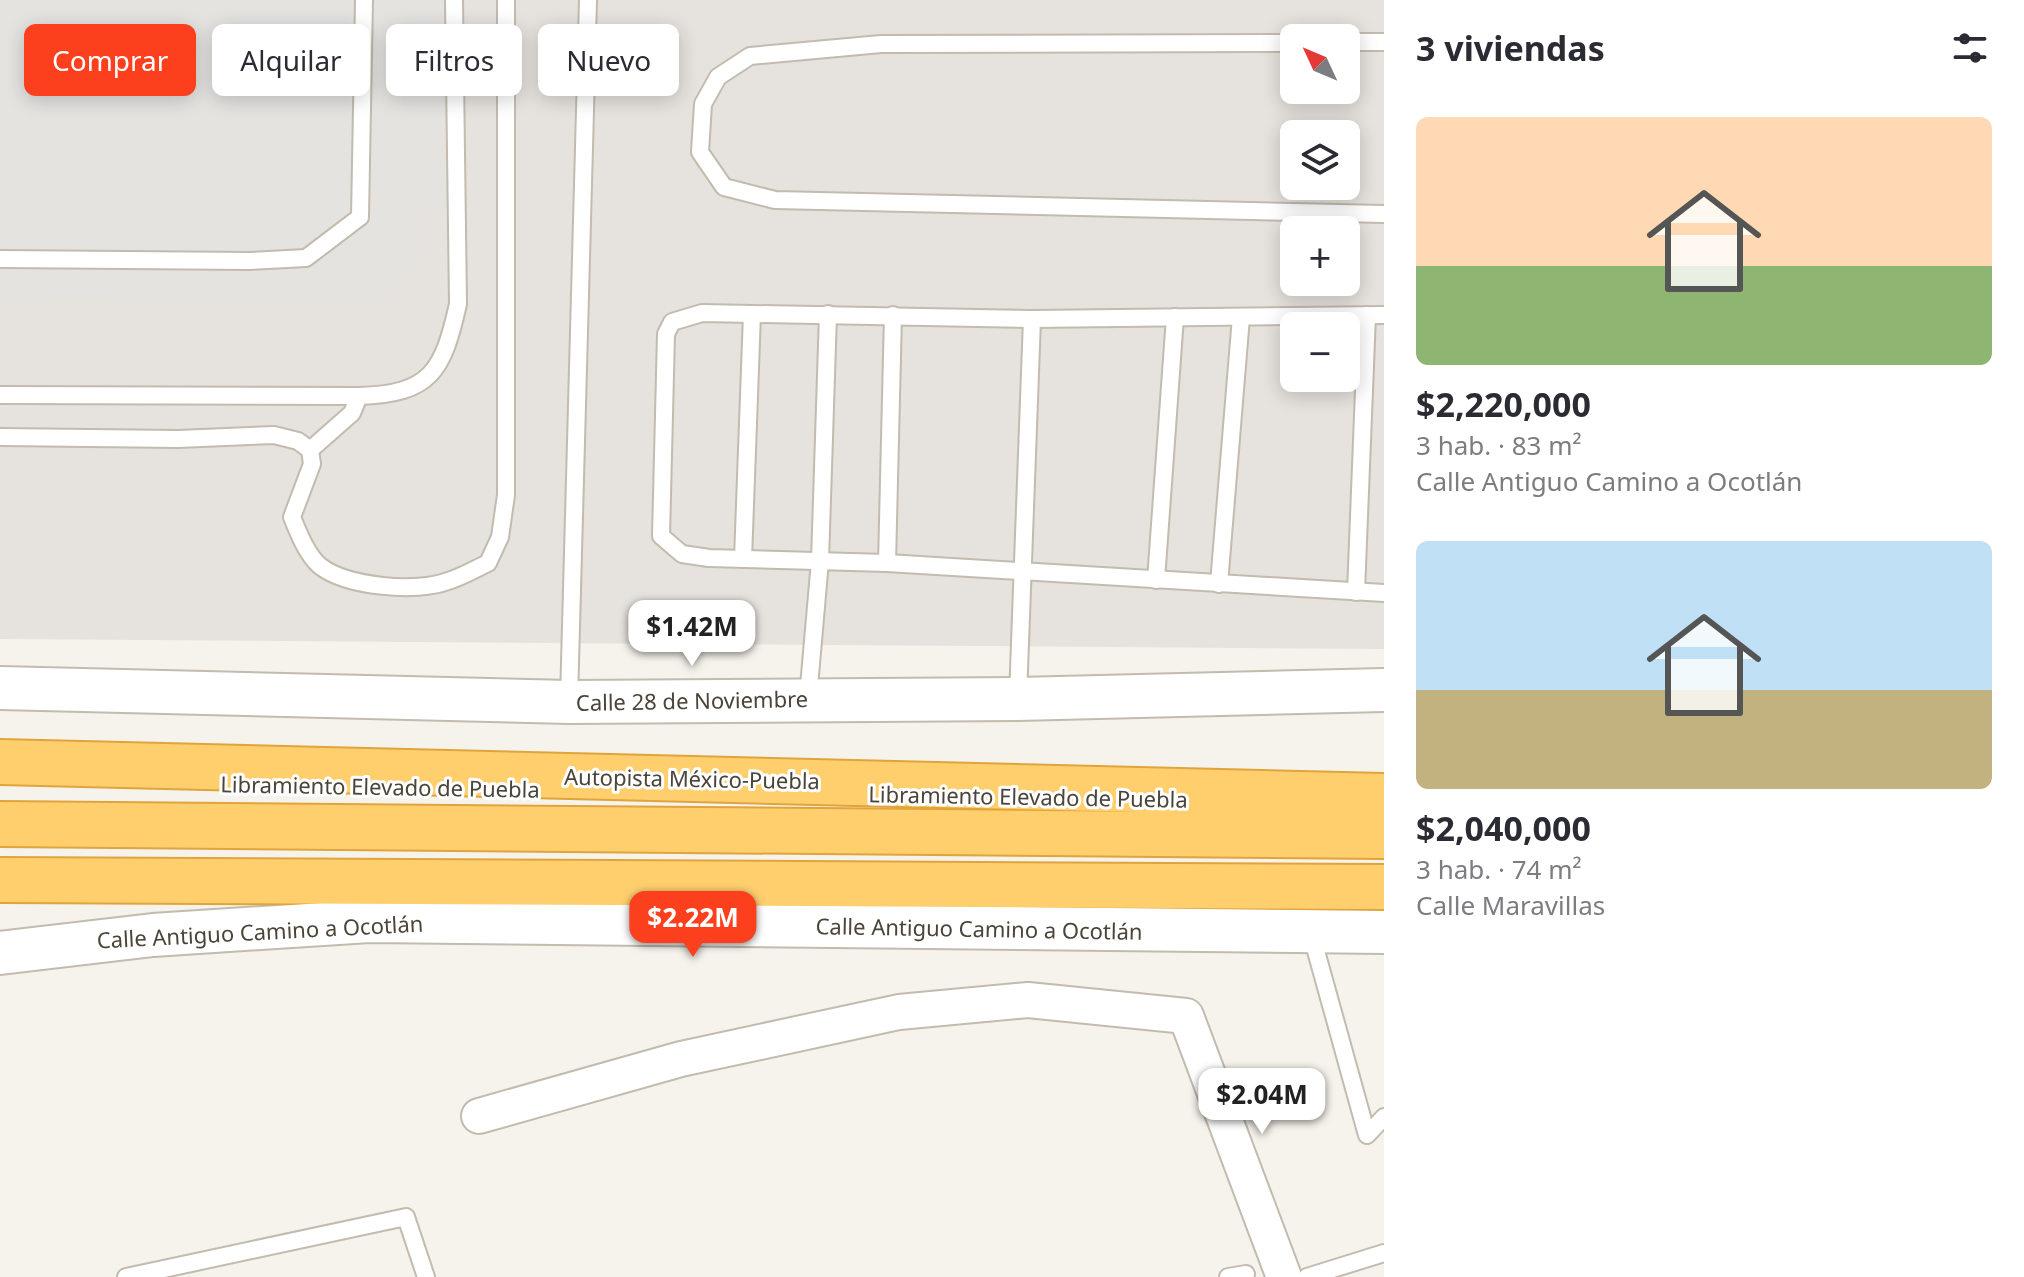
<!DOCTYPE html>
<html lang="es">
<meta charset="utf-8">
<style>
:root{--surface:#fff;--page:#f7f7f7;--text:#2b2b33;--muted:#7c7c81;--accent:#fc3f1d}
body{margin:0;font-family:"Noto Sans",sans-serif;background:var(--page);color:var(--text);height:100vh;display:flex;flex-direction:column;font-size:30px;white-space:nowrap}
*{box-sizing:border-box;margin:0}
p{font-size:26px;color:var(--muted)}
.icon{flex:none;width:44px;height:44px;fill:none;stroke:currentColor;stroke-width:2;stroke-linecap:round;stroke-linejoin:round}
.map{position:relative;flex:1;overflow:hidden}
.panel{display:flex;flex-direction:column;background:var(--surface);width:640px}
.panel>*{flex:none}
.banner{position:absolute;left:24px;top:24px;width:760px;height:72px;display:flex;gap:16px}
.needle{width:52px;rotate:314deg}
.tools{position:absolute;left:1280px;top:24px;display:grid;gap:16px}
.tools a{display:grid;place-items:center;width:80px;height:80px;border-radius:12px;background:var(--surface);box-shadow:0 4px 20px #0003;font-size:40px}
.price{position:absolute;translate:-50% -68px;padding:0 18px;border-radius:16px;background:#fff;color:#222;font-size:26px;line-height:52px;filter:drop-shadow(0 2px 4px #0008)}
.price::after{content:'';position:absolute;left:50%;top:48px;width:24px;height:18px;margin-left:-12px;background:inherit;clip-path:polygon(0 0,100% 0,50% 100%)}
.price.active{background:var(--accent);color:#fff}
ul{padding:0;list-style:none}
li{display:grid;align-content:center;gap:16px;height:424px;padding:0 32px}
li span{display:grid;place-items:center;height:248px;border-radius:12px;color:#555}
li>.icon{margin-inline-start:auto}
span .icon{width:144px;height:144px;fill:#fffc;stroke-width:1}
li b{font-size:34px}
h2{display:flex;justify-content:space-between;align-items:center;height:96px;padding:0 32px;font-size:34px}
.pill{padding:0 28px;border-radius:12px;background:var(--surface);box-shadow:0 4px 20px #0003;font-size:28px;line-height:72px}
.pill.active{background:var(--accent);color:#fff}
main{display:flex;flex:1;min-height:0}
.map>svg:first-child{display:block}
.industrial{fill:#e6e2dd;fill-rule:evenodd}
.parking{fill:#e5e3e0}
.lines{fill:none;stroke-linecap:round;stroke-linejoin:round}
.service-casing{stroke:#c2bbae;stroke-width:20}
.minor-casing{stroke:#c2bbae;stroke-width:38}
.tertiary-casing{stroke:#c2bbae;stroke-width:46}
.motorway-casing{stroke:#e0a43c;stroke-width:48}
.service{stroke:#fff;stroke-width:16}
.minor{stroke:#fff;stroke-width:34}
.tertiary{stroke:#fff;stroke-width:42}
.motorway{stroke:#ffcf6e;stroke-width:44}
.labels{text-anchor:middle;stroke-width:6;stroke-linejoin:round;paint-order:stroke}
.street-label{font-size:22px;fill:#4b4439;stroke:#fff}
</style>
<main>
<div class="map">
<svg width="1384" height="1277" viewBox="0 0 1384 1277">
<rect width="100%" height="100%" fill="#f6f3ec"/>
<!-- industrial -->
<path class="industrial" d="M0 0H1384V649L0 639ZM1294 38H1346V90H1294ZM1294 134H1346V186H1294ZM1294 230H1346V282H1294ZM1294 326H1346V378H1294Z"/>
<!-- parking -->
<polygon class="parking" points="0,0 463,0 459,210 421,210 420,267 393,266 392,303 0,298"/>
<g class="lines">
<defs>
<g id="service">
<polyline points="1346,42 1384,42"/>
<polyline points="1294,43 881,44 750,56 718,77 703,104 700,152 724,187 775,200 1384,214"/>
<polyline points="0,259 250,261 306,258 360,217 364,0"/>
<polyline points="1384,315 1032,319 702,313 672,322 666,334 661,536 682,554 709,558 887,563 1384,593"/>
<path d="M0 395 359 396C431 394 443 371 458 304L454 0"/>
<path d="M0 437 178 439 274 435 298 441 310 450 312 464 292 517C298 532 307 555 320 566 347 587 417 593 448 581 462 577 475 569 488 563L500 537 506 495V0"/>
<polyline points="310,450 352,413 359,396"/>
<polyline points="743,559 752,314"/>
<polyline points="887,563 893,315"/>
<polyline points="1156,580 1175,317"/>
<polyline points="1219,584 1241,317"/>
<polyline points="1356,592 1367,315"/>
<polyline points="1018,697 1032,319"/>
<polyline points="808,698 820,561 828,314"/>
<polyline points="569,700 588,0"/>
<polyline points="1311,933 1367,1135 1384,1117"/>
<polyline points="126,1277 406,1217 426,1277"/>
<polyline points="1228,1277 1246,1274"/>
<polyline points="1307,1277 1384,1253"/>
</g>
<polyline id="minor" points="479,1116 681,1059 899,1012 1028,1000 1186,1016 1284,1277"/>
<g id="tertiary">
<polyline points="0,688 569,702 1018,699 1384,690"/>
<polyline points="0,953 153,935 369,921 1384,932"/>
</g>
<g id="motorway">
<polyline points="0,762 1384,796"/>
<polyline points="0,824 1384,836"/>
<polyline points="0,880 1384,887"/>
</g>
</defs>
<!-- service casing -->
<use href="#service" class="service-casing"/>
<!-- minor casing -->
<use href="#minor" class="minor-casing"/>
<!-- tertiary casing -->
<use href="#tertiary" class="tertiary-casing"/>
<!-- motorway casing -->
<use href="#motorway" class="motorway-casing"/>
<!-- service -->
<use href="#service" class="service"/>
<!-- minor -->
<use href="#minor" class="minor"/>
<!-- tertiary -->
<use href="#tertiary" class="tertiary"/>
<!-- motorway -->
<use href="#motorway" class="motorway"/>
</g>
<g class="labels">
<!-- street labels -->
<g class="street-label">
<text transform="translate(692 701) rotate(-1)" y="8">Calle 28 de Noviembre</text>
<text transform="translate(692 779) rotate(1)" y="8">Autopista México-Puebla</text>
<text transform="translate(380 787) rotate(1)" y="8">Libramiento Elevado de Puebla</text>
<text transform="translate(1028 797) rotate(1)" y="8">Libramiento Elevado de Puebla</text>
<text transform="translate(979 929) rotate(1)" y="8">Calle Antiguo Camino a Ocotlán</text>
<text transform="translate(260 932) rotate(-3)" y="8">Calle Antiguo Camino a Ocotlán</text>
</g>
</g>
</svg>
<div class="tools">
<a><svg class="needle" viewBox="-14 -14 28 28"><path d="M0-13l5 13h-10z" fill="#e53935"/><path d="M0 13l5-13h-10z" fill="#7c7c81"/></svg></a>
<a><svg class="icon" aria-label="layers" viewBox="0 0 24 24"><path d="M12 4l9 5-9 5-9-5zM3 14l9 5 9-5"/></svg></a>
<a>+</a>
<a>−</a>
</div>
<b class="price" style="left:692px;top:668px">$1.42M</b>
<b class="price active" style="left:693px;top:959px">$2.22M</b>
<b class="price" style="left:1262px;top:1136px">$2.04M</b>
<div class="banner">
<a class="pill active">Comprar</a>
<a class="pill">Alquilar</a>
<a class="pill">Filtros</a>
<a class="pill">Nuevo</a>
</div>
</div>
<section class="panel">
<h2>3 viviendas<svg class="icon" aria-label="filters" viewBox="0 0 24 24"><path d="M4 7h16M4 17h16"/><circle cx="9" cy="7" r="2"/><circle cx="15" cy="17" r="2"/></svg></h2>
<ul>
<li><span style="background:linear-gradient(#ffd9b3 60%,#8fb573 0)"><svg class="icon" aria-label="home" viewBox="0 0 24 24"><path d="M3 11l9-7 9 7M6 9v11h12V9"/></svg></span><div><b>$2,220,000</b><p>3 hab. · 83 m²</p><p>Calle Antiguo Camino a Ocotlán</p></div></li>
<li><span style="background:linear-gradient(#bfe0f5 60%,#c2b280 0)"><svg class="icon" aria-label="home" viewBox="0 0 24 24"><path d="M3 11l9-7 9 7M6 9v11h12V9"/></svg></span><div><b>$2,040,000</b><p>3 hab. · 74 m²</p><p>Calle Maravillas</p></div></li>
</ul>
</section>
</main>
